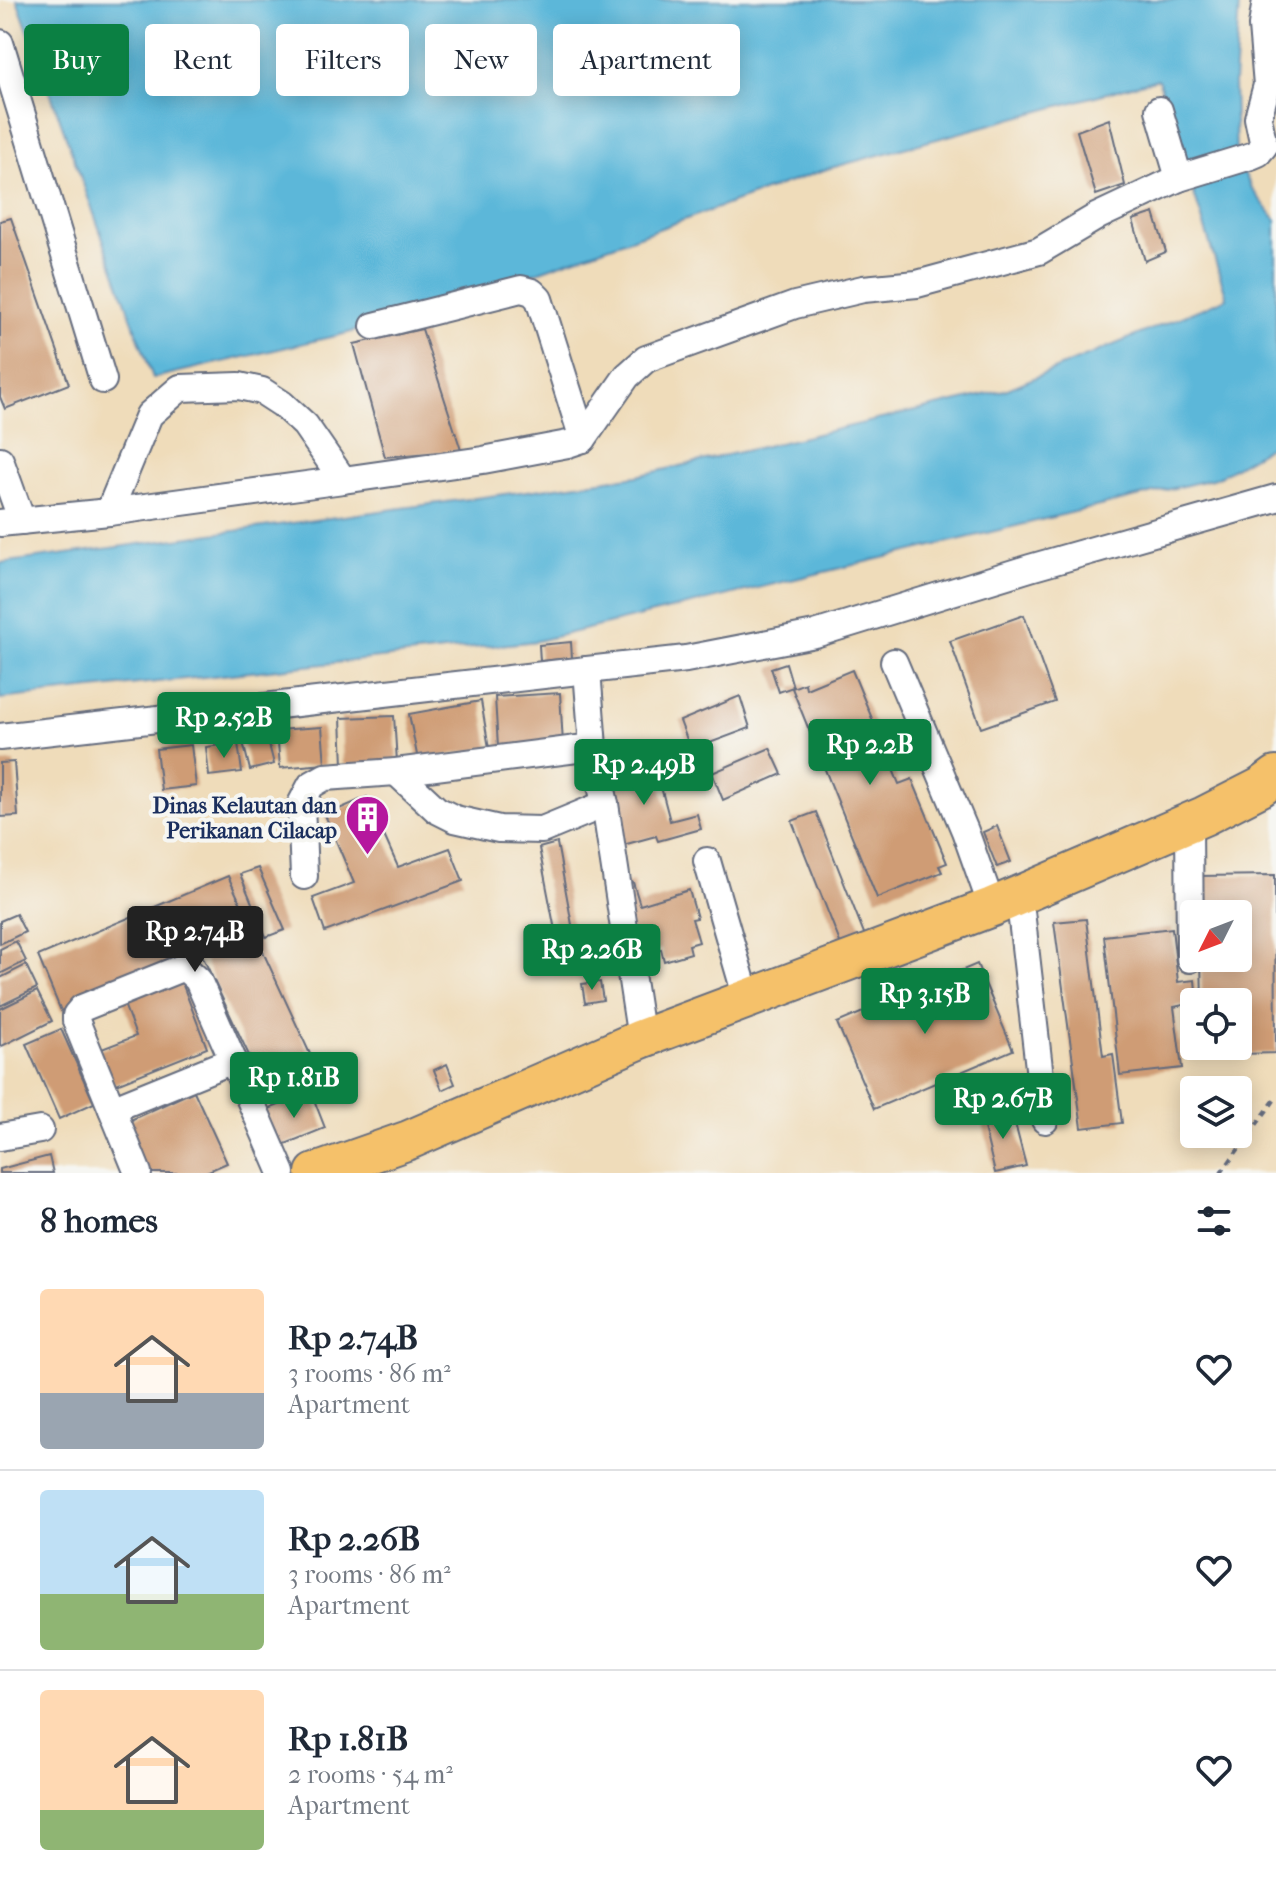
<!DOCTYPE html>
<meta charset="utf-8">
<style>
:root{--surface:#fff;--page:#f2f2f3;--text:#1f2937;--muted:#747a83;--line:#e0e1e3;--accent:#0b8043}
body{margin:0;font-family:"IM FELL French Canon",serif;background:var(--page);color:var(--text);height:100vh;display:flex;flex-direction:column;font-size:30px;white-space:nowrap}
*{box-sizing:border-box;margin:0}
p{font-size:26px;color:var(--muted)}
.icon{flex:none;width:44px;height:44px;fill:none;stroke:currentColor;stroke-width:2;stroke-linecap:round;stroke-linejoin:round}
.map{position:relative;height:1173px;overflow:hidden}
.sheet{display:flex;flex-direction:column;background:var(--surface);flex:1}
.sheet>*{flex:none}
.top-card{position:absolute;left:24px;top:24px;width:800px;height:72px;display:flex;gap:16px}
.needle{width:52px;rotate:228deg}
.tools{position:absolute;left:1180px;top:900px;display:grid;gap:16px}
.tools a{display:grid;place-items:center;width:72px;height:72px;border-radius:8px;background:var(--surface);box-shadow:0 4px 20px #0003;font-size:40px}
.price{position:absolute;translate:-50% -68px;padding:0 18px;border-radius:8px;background:var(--accent);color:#fff;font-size:26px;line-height:52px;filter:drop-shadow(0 2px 4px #0008)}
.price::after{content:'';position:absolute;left:50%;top:48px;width:24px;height:18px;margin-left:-12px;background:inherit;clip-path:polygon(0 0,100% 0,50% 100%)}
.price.current{background:#222;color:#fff}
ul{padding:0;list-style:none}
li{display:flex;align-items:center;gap:24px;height:200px;padding:0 40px}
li+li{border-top:2px solid var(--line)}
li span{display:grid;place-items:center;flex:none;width:224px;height:160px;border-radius:8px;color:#555}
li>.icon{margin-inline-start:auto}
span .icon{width:96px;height:96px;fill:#fffc;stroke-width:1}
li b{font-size:34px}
h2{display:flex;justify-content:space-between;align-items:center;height:96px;padding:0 40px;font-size:34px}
.pill{padding:0 28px;border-radius:8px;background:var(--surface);box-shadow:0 4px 20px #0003;font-size:28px;line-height:72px}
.pill.current{background:var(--accent);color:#fff}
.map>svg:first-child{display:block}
.water{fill:#5bb7d9;stroke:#3b739c;stroke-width:2}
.building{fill:#cf9c74}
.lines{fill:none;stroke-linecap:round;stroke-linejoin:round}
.minor-casing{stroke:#656c7e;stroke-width:30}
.highway-casing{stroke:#656c7e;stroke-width:42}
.path{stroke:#656c7e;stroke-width:4;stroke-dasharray:6 6;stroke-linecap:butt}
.minor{stroke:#fff;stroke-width:26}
.highway{stroke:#f5c16b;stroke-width:38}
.labels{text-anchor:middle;stroke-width:8;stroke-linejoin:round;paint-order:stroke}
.poi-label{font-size:22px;font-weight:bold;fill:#1b2f5e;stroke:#f6f6f2;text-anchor:end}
</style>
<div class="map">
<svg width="1276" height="1173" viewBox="0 0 1276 1173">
<rect width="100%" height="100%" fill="#f6f6f2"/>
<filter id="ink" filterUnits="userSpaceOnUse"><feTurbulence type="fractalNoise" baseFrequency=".0125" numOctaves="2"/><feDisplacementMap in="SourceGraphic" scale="16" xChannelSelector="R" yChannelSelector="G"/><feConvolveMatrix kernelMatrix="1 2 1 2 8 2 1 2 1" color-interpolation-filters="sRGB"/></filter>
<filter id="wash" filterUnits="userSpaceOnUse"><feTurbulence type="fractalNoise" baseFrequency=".006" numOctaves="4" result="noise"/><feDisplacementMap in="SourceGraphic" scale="32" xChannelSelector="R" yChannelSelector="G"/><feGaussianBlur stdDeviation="1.8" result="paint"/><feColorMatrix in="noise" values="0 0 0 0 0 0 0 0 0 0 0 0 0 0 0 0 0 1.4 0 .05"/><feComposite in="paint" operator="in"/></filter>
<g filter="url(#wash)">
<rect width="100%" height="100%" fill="#efdcba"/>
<!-- water -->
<polygon class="water" points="17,0 1243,0 1239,5 1234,83 1236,156 1252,189 1276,220 1276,443 1216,478 537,641 0,699 0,563 637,476 1005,390 1227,298 1158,79 827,169 478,293 348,333 153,378"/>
<g id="blocks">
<!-- building -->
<g class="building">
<polygon points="1109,119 1125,185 1096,195 1077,131"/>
<polygon points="1154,213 1166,252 1145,261 1133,220"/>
<polygon points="11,218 69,384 5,409 0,397 0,221"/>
<polygon points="422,329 461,450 385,457 354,344"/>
<polygon points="1024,615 1055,702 981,728 950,641"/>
<polygon points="571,642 572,658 540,661 539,645"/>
<polygon points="786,663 793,687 779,692 771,668"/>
<polygon points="852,670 899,784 912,779 947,863 939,866 942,872 877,898 792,688 805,683 806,689"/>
<polygon points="560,693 563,744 498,747 495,697"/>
<polygon points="740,696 750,728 691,750 680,721"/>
<polygon points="481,701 489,748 418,760 409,714"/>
<polygon points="394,716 397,762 343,765 341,718"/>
<polygon points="322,727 325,764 280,768 277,730"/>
<polygon points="265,729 274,764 250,770 241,734"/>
<polygon points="238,743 242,772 209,776 206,747"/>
<polygon points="191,745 196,786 161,790 156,749"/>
<polygon points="770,748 782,774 723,800 712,773"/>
<polygon points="14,762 18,816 0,817 0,763"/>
<polygon points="655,764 670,821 697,814 701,829 658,841 656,836 623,845 604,778"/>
<polygon points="367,797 398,867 450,848 463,881 325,932 313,898 354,883 325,815"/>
<polygon points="816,812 865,936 841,945 792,821"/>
<polygon points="997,826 1011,862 997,867 983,832"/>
<polygon points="557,843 577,952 560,956 539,848"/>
<polygon points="258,868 285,930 266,937 240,874"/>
<polygon points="1275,875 1276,1053 1204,1055 1203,1046 1238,1046 1238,1002 1202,1002 1201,958 1238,958 1238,914 1200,914 1198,876"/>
<polygon points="228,876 322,1080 271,1102 200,951 61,1011 38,956"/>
<polygon points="633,882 640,905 689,890 697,918 692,919 699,942 689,945 691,953 664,961 661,949 638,956 619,886"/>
<polygon points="16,914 25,932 0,944 0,921"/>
<polygon points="1086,919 1103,1056 1113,1054 1122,1123 1082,1128 1054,922"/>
<polygon points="1172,928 1178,982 1195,980 1197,1002 1174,1007 1182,1068 1120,1075 1104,936"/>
<polygon points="16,941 26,961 0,974 0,949"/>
<polygon points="977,964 1013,1050 874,1109 837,1023"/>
<polygon points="26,965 37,988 0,1006 0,978"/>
<polygon points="179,975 207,1048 114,1085 99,1050 136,1036 121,996"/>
<polygon points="600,982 603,1000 585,1003 582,984"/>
<polygon points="37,991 52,1021 0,1047 0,1009"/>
<polygon points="61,1029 94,1103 59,1119 26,1044"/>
<polygon points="447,1064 455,1084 442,1090 434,1070"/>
<polygon points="194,1091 227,1163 204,1173 146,1173 124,1123"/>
<polygon points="311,1092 325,1128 278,1147 264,1111"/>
<polygon points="1011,1108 1026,1166 995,1173 981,1115"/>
<polygon points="49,1156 53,1173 0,1173 0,1169"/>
</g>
</g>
</g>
<g filter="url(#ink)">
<use href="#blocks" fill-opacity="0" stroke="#656c7e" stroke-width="2"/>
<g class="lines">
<defs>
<g id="minor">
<polyline points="0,43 103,380"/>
<polyline points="1179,178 1251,156 1258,153 1264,146 1258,118 1267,85 1262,26 1266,0"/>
<polyline points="374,326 521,289 532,292 539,299 583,439"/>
<polyline points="0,460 22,521"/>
<polyline points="109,512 343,480"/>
<polyline points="0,523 109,512 149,415 180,388 239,386 262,391 282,404 305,425 343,480 483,460 568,444 583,439 627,376 646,359 795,305 863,289 917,284 1039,251 1098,216 1179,178 1159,110"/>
<polyline points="894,662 965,831 992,907"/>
<polyline points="0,737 587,670"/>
<polyline points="396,772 437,810 455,819 499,829 542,830 605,804"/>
<polyline points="1189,822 1190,959"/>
<polyline points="707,861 747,999"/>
<polyline points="304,876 301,804 311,785 325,777 396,772 593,747"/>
<polyline points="1019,894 1045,1120"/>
<polyline points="641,1039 605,804 593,747 587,670 686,659 815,634 1030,568 1276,498"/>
<polyline points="112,1109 233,1060"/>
<polyline points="0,1137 40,1130"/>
<polyline points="138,1173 76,1021 76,1015 82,1008 184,967 198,980 282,1173"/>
</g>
<polyline id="highway" points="315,1173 409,1140 641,1039 992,907 1204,816 1261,787 1276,776"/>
</defs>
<!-- minor casing -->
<use href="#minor" class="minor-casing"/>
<!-- highway casing -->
<use href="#highway" class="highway-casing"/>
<!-- path -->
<polyline class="path" points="1221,1173 1276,1098"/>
<!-- minor -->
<use href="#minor" class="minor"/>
<!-- highway -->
<use href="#highway" class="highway"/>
</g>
</g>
<!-- icons -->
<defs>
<symbol id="building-pin" viewBox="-11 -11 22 30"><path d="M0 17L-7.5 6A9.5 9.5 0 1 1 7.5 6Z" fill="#b5179e" stroke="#f6f6f2"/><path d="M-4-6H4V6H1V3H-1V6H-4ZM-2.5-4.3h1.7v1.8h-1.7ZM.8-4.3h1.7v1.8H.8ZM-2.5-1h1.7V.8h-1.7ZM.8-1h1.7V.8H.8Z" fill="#fff"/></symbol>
</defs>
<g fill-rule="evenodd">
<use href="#building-pin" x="342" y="792" width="51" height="69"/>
</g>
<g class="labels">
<!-- poi labels -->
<g class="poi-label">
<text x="337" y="813">Dinas Kelautan dan<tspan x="337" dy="25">Perikanan Cilacap</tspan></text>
</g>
</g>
</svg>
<div class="tools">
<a><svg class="needle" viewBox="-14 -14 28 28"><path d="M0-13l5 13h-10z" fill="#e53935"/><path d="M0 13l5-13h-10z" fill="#747a83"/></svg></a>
<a><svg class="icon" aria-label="locate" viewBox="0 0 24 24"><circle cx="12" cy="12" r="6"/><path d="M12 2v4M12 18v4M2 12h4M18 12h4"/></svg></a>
<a><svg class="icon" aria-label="layers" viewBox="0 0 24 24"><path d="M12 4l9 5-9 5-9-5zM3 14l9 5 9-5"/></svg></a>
</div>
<b class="price" style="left:224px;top:760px">Rp 2.52B</b>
<b class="price" style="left:870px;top:787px">Rp 2.2B</b>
<b class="price" style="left:644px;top:807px">Rp 2.49B</b>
<b class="price current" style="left:195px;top:974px">Rp 2.74B</b>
<b class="price" style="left:592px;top:992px">Rp 2.26B</b>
<b class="price" style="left:925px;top:1036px">Rp 3.15B</b>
<b class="price" style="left:294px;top:1120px">Rp 1.81B</b>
<b class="price" style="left:1003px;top:1141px">Rp 2.67B</b>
<div class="top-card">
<a class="pill current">Buy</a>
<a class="pill">Rent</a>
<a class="pill">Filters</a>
<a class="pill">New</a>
<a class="pill">Apartment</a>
</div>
</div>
<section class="sheet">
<h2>8 homes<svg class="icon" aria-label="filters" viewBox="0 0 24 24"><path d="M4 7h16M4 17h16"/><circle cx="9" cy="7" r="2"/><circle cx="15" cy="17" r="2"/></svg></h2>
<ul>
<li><span style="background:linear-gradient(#ffd9b3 65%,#9aa5b1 0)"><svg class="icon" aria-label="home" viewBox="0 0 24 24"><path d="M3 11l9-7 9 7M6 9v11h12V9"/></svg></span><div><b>Rp 2.74B</b><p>3 rooms · 86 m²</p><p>Apartment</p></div><svg class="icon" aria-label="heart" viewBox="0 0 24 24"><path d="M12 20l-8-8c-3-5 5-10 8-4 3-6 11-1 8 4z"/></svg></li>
<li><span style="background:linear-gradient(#bfe0f5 65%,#8fb573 0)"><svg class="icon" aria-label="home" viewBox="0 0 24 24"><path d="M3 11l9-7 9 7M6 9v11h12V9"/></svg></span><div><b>Rp 2.26B</b><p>3 rooms · 86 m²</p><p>Apartment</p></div><svg class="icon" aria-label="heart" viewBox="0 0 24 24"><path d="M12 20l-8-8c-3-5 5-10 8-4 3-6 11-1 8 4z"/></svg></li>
<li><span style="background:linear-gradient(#ffd9b3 75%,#8fb573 0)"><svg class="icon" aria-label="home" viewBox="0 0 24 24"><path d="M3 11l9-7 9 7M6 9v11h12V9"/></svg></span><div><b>Rp 1.81B</b><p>2 rooms · 54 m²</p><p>Apartment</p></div><svg class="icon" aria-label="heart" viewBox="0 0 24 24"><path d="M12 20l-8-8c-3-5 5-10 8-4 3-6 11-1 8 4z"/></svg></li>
</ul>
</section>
